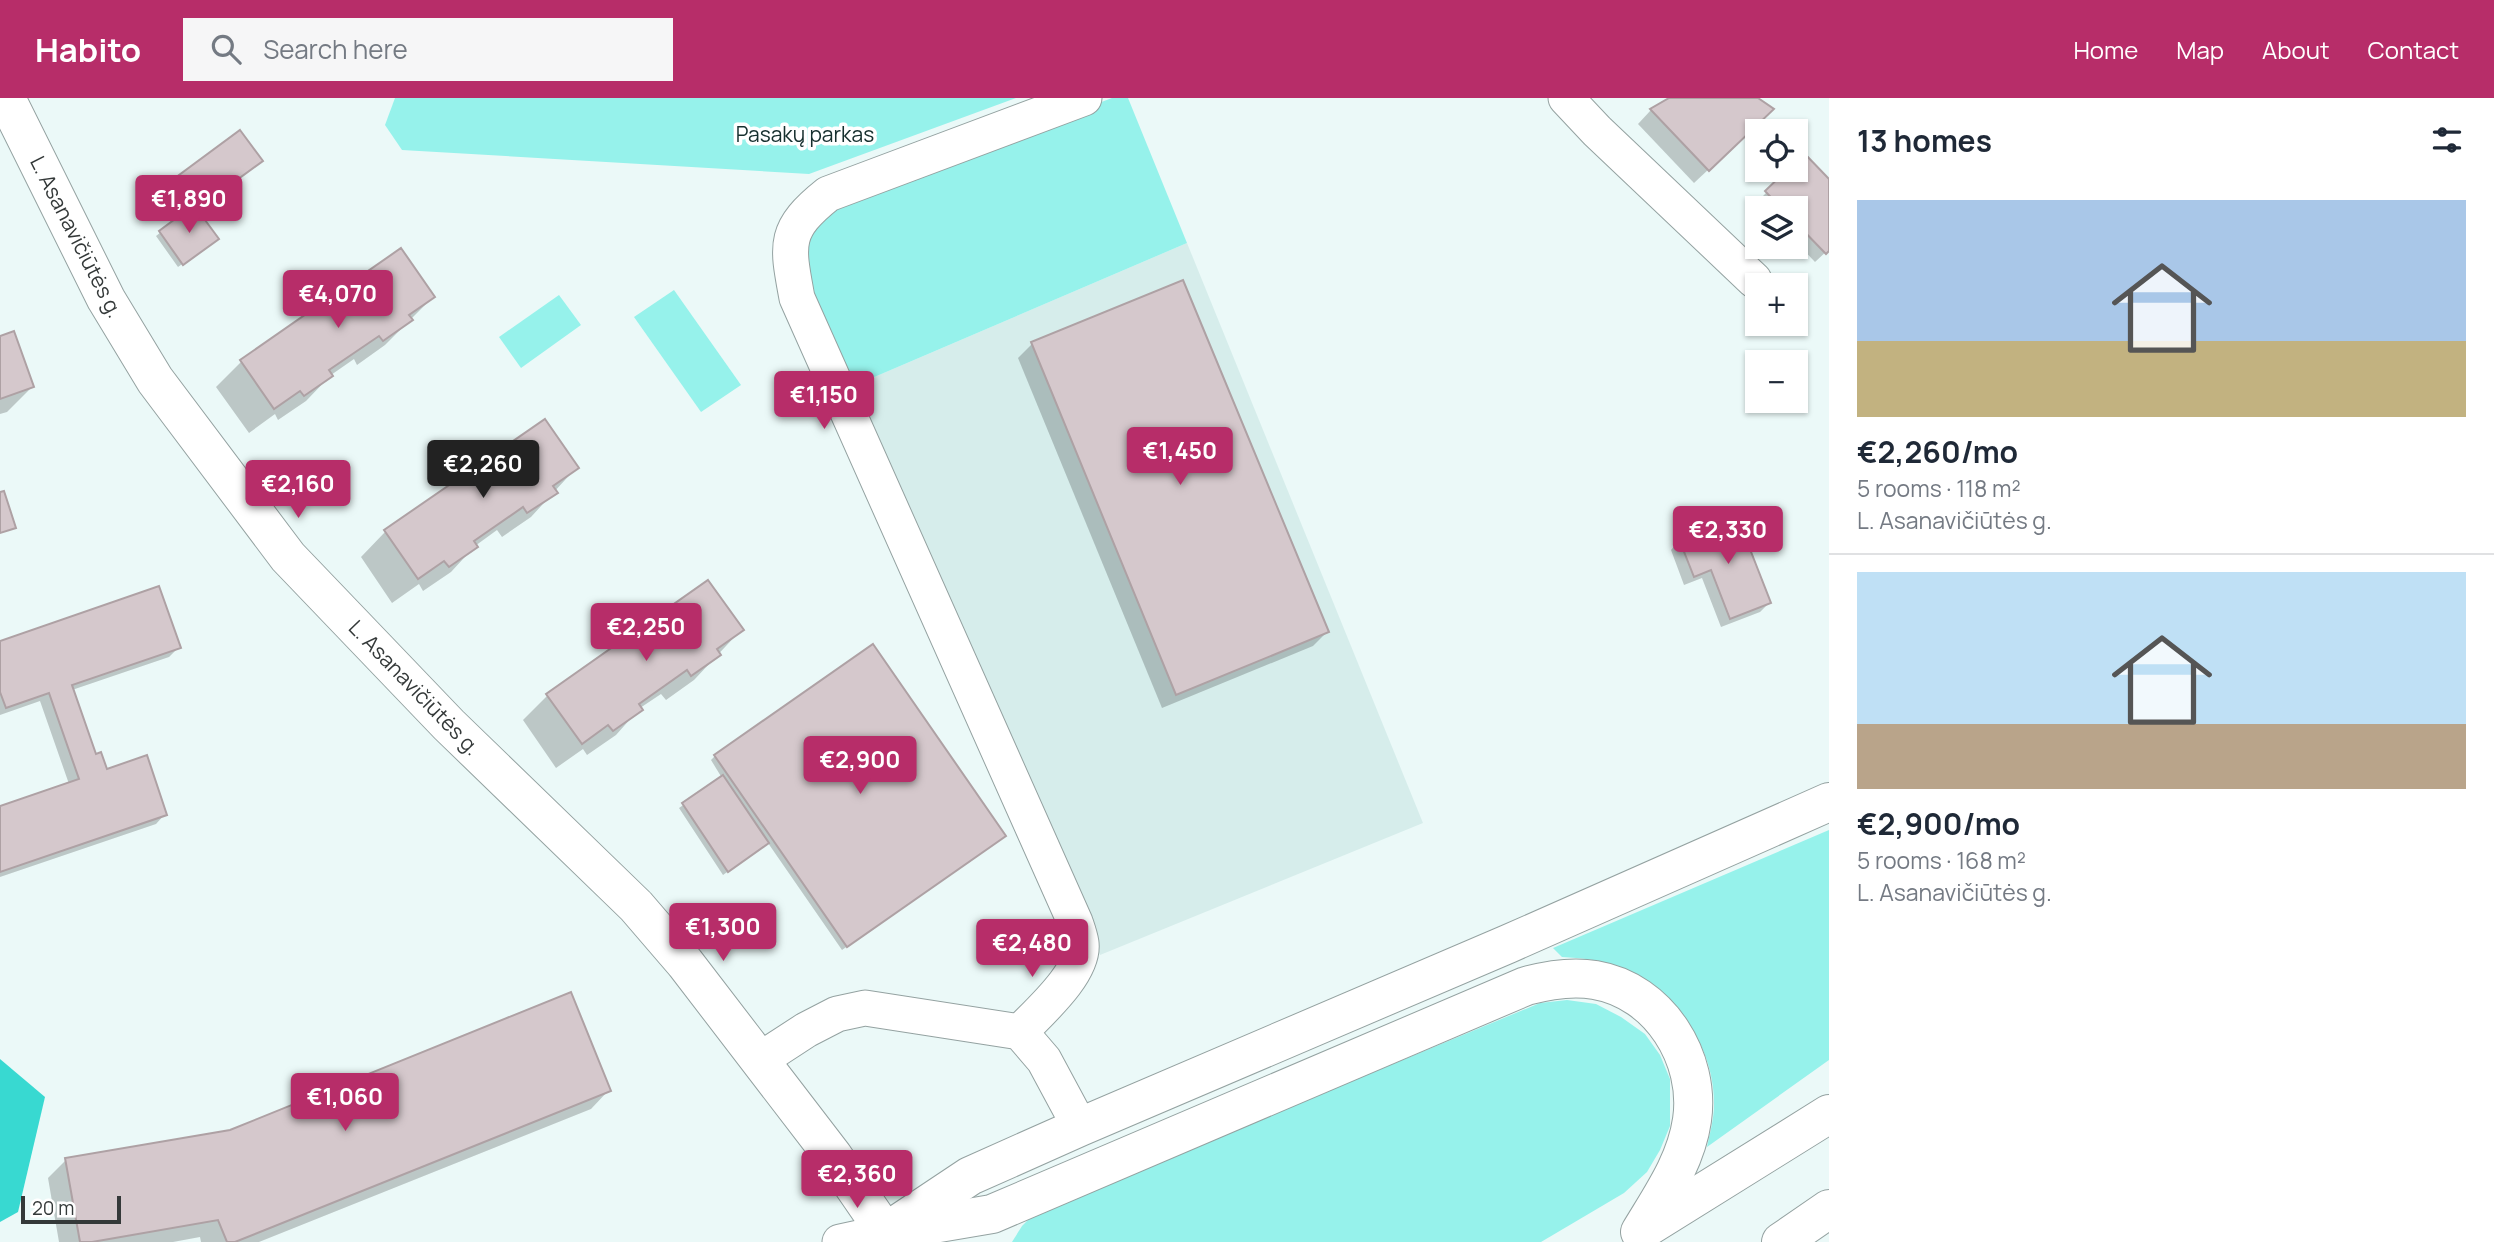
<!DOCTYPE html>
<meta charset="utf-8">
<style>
:root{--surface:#fff;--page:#f6f6f7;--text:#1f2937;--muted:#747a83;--line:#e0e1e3;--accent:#b72d69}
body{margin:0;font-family:Manrope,sans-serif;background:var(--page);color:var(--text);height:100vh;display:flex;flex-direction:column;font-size:26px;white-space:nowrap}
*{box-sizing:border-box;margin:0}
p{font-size:23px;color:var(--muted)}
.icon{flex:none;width:38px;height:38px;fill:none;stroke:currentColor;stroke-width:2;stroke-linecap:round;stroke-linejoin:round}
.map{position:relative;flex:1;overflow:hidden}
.sheet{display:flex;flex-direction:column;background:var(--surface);width:665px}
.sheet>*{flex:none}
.buttons{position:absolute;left:1745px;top:21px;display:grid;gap:14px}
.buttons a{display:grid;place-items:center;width:63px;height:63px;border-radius:0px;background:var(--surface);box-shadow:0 2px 5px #0004;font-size:35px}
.scale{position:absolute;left:21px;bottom:18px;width:100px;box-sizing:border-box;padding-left:7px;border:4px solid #343939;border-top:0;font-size:19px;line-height:24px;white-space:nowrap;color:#343939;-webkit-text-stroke:5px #fff;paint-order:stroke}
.price{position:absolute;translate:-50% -60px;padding:0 16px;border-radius:7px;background:var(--accent);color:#fff;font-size:23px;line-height:46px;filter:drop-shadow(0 2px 4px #0008)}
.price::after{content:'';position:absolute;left:50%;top:42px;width:21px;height:16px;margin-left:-10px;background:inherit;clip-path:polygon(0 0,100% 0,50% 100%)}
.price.current{background:#222;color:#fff}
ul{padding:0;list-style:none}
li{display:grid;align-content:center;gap:14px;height:371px;padding:0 28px}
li+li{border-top:2px solid var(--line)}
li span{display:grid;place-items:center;height:217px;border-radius:0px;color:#555}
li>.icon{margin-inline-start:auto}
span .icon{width:126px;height:126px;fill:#fffc;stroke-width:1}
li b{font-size:30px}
h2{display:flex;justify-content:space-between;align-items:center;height:84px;padding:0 28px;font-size:30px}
header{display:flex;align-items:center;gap:42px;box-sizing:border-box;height:98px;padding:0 35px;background:var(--accent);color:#fff}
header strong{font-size:33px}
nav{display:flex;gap:38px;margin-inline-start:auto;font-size:24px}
.search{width:490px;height:63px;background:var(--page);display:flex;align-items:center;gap:18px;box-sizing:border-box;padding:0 24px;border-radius:0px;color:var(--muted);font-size:26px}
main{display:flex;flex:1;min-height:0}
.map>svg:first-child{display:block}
.built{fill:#d6edeb}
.green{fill:#96f2eb}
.forest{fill:#38d9d1}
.shadow{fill:#0003}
.building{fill:#d5c8cc;stroke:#aea1a4;stroke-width:2}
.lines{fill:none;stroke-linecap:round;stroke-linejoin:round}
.minor-casing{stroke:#94a2a1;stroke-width:37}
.secondary-casing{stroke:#94a2a1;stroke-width:40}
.trunk-casing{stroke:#94a2a1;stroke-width:40}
.minor{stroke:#fff;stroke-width:35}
.secondary{stroke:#fff;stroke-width:38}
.trunk{stroke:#fff;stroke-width:38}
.labels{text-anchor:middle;stroke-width:7;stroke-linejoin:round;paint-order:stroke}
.park-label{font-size:21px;fill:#162f2e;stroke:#fff}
.street-label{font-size:21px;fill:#343939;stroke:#fff}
</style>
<header>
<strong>Habito</strong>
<div class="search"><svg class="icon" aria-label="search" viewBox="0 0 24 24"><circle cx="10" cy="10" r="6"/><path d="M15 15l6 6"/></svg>Search here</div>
<nav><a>Home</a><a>Map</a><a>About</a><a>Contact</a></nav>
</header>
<main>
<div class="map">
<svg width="1829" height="1144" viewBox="0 0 1829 1144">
<rect width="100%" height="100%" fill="#ebf9f8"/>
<!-- built -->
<polygon class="built" points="1187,145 1423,725 1100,857 851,289"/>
<!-- green -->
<g class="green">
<polygon points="395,0 1016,0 809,76 402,52 385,27"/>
<polygon points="1112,0 1128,0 1187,145 851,289 813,204 801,159 811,125 854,98"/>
<polygon points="674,192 741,287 701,314 634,219"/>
<polygon points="559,197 581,227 521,270 499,239"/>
<path d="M1829 732V962L1707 1049C1710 1035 1714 1020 1714 1007 1715 947 1673 891 1620 869 1602 862 1581 860 1562 859L1553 850Z"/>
<polygon points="1567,902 1596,906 1621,919 1645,936 1660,957 1670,981 1670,1028 1660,1052 1647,1074 1624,1095 1541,1144 1012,1144 1022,1128 1036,1114 1540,905"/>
</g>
<!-- forest -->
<polygon class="forest" points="0,961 45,999 18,1114 0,1124"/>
<!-- shadow -->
<g class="shadow">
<polygon points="1672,0 1755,0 1758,25 1694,85 1638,26 1651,12"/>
<polygon points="1804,58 1829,84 1829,151 1815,164 1796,144 1796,110 1763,110 1757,104 1789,72 1796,72 1796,66"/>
<polygon points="256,67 195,111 212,145 178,169 156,138 191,111 172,85 176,81"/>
<polygon points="400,153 433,199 385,247 357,267 354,261 331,277 306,303 278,322 275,316 249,335 216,289 241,264"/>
<polygon points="1182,184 1327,534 1313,548 1162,610 1018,260 1032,246"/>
<polygon points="0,240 32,289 7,314 0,316"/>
<polygon points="576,370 531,419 502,439 497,432 475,448 451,474 423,493 419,486 392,505 361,459 385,434"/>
<polygon points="1680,442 1769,505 1760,514 1721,529 1702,480 1684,487 1671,452"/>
<polygon points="741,532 694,582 666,602 661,596 640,610 616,637 587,657 583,651 556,670 523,622 548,597"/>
<polygon points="0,545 179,549 169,559 72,592 94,658 106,673 165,716 156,726 0,779 0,710 69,686 40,603 0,617"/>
<polygon points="872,549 1004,738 842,852 768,745 723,777 679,710 722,680 711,662 715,658"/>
<polygon points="609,992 591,1011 259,1144 201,1144 200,1139 173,1144 59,1144 48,1080 66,1062"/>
</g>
<!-- building -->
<g class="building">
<polygon points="1669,0 1758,0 1774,11 1709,73 1650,11"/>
<polygon points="240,32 263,63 197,111 175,80"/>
<polygon points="1804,55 1829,81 1829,153 1826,156 1796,125 1796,110 1781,110 1765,93 1787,72 1796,72 1796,63"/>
<polygon points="194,107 219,141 183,167 159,133"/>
<polygon points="401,150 435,199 409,217 413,222 383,243 379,238 329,272 333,278 304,298 300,293 274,311 240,262"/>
<polygon points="1183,182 1329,534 1176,597 1031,244"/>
<polygon points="14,233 34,289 0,301 0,238"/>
<polygon points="545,321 579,370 553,388 558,395 527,415 523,409 474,443 478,449 449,469 444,463 418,481 384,432"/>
<polygon points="4,393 16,430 0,435 0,394"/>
<polygon points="1737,418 1771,505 1730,521 1711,472 1694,479 1679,441"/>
<polygon points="708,482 744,532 717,551 721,557 691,578 687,572 639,606 643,612 613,633 608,627 582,646 546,596"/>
<polygon points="159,488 181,550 72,587 96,656 101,654 107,671 147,657 167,717 0,774 0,708 79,681 49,595 6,610 0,594 0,543"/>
<polygon points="873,546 1006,738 847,849 714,657"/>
<polygon points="723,677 769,745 728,774 682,705"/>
<polygon points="571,894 611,993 235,1144 227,1144 218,1122 92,1144 80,1144 65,1060 230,1032"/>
</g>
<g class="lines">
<defs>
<g id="minor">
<polyline points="1566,0 1597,33 1754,182"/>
<path d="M1020 934C1039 914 1085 874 1081 845 1080 838 1077 830 1075 824L797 200C787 146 783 132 828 96L1084 0"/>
<polyline points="760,962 806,932 837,916 865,910 1020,934 1044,962 1080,1029"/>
<polyline points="840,1144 886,1134"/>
</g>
<polyline id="secondary" points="6,0 106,201 155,282 288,459 449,627 636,808 685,865 833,1058 892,1144"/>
<g id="trunk">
<polyline points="898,1126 970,1078 1080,1029 1508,846 1829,704"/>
<polyline points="1646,1130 1829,1016"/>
<path d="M886 1134 992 1116 1526 888C1548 882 1572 878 1595 882 1660 893 1701 961 1692 1022 1686 1064 1661 1099 1640 1134"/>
<polyline points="1781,1144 1829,1111"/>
</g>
</defs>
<!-- minor casing -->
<use href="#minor" class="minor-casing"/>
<!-- secondary casing -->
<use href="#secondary" class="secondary-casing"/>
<!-- trunk casing -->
<use href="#trunk" class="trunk-casing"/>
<!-- minor -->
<use href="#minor" class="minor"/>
<!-- secondary -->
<use href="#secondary" class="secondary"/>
<!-- trunk -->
<use href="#trunk" class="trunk"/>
</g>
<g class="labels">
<!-- park labels -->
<g class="park-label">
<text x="805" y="44">Pasakų parkas</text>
</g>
<!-- street labels -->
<g class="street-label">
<text transform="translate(76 139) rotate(63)" y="7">L. Asanavičiūtės g.</text>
<text transform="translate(414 590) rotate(46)" y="7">L. Asanavičiūtės g.</text>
</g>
</g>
</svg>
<div class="buttons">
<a><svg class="icon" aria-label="locate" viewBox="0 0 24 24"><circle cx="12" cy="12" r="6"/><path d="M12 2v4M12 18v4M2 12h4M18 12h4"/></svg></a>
<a><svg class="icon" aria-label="layers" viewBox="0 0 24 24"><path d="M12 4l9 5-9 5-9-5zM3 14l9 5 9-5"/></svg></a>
<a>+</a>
<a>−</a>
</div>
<div class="scale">20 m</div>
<b class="price" style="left:189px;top:137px">€1,890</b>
<b class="price" style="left:338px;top:232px">€4,070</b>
<b class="price" style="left:824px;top:333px">€1,150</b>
<b class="price" style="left:1180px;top:389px">€1,450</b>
<b class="price current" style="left:483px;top:402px">€2,260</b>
<b class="price" style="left:298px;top:422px">€2,160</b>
<b class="price" style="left:1728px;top:468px">€2,330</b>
<b class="price" style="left:646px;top:565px">€2,250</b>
<b class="price" style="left:860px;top:698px">€2,900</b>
<b class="price" style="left:723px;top:865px">€1,300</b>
<b class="price" style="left:1032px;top:881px">€2,480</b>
<b class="price" style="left:345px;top:1035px">€1,060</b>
<b class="price" style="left:857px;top:1112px">€2,360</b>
</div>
<section class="sheet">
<h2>13 homes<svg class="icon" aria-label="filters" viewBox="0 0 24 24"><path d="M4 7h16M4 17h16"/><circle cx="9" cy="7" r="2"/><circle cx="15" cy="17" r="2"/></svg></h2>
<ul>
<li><span style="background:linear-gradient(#a9c7e8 65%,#c2b280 0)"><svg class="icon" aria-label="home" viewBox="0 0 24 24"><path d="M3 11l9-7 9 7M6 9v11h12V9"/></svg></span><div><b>€2,260/mo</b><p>5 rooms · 118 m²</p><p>L. Asanavičiūtės g.</p></div></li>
<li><span style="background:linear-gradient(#bfe0f5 70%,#b9a48a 0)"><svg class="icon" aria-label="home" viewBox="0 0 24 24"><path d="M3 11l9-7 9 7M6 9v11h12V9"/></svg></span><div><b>€2,900/mo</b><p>5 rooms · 168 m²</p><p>L. Asanavičiūtės g.</p></div></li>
</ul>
</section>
</main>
